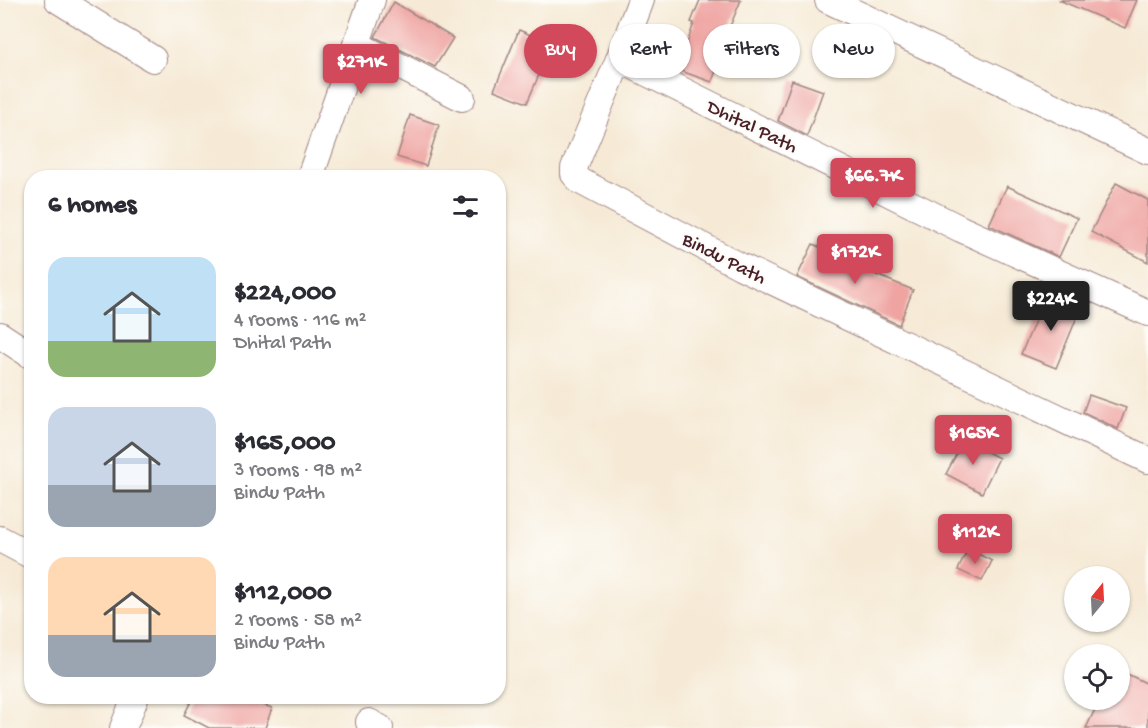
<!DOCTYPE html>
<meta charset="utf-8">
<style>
:root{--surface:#fff;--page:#f7f7f7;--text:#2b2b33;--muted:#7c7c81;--accent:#d1495b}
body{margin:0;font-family:"Gochi Hand",sans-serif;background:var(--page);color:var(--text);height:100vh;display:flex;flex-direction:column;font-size:22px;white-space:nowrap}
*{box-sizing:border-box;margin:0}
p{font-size:20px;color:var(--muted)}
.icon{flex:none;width:33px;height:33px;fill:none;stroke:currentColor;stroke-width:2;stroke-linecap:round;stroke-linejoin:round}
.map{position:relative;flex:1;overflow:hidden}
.side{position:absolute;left:24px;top:170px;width:482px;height:534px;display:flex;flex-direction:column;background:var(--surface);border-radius:24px;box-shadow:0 2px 4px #0004}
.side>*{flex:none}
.guide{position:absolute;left:524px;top:24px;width:534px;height:54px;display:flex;gap:12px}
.needle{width:39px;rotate:18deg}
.buttons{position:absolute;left:1064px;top:566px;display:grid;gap:12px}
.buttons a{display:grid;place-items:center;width:66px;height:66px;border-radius:50%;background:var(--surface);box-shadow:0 2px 4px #0004;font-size:30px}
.price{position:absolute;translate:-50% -51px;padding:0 14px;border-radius:6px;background:var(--accent);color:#fff;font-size:20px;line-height:39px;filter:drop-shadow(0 2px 3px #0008)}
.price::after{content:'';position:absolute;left:50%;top:36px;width:18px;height:14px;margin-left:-9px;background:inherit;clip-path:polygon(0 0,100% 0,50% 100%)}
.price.current{background:#222;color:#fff}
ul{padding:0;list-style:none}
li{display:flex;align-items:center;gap:18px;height:150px;padding:0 24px}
li span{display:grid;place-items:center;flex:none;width:168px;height:120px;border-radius:18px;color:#555}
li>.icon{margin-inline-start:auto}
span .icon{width:72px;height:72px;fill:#fffc;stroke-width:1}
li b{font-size:26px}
h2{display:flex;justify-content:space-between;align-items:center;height:72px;padding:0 24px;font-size:26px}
.chip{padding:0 21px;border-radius:27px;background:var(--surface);box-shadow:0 2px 4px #0004;font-size:21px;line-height:54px}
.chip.current{background:var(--accent);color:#fff}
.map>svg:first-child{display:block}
.building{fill:#efa4a2}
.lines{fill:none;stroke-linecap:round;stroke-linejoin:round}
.street-casing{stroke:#a08480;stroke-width:28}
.street{stroke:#fff;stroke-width:26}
.labels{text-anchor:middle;stroke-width:4.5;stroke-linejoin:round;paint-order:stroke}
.street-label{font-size:20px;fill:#4a1f2b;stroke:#fdfcf7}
</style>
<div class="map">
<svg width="1148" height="728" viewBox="0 0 1148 728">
<rect width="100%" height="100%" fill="#fdfcf7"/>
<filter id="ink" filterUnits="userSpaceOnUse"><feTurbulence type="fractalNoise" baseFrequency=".0167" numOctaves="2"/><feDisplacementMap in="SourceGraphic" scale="12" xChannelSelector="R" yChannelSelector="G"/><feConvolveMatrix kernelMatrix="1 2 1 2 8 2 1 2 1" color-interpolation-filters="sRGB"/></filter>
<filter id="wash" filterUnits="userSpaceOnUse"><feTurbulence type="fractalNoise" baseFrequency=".008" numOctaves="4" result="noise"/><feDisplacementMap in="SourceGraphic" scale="24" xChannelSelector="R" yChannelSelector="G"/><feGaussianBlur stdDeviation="1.35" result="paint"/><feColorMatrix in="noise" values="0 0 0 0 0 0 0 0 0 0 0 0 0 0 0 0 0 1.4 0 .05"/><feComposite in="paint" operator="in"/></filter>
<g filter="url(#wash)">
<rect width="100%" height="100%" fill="#f6ead6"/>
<g id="blocks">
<!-- building -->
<g class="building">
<polygon points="700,0 741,0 723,43 725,44 712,82 678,70 694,23 691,22"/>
<polygon points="1059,0 1137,0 1125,28"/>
<polygon points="394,2 453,38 435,67 375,37"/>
<polygon points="519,30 552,44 527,103 494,90"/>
<polygon points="792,80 823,91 807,136 778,121"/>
<polygon points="410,115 439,125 426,166 397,157"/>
<polygon points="1116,183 1148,200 1148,262 1091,232"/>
<polygon points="1007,186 1077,218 1059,257 989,225"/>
<polygon points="813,244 848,261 847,263 913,290 899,325 797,277"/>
<polygon points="1046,295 1080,310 1056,368 1021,354"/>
<polygon points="1089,395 1126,408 1118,429 1083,412"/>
<polygon points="964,440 999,458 982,493 946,474"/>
<polygon points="968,549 992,561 982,581 958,570"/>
<polygon points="1119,670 1148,684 1148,728 1086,728 1100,699 1119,699"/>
<polygon points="194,696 238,696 272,708 265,728 209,728 184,715"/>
</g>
</g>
</g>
<g filter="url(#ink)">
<use href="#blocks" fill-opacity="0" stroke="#a08480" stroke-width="1.5"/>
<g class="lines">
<defs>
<g id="street">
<polyline points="58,0 153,59"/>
<polyline points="641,0 619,59 574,168 574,174 580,181 740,266 1148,460"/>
<polyline points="828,0 1148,151"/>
<polyline points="356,44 462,98"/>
<polyline points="619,59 961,229 1148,313"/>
<polyline points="310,177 372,0"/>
<polyline points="0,335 32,356"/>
<polyline points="0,539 32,556"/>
<polyline points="369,722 380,728"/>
<polyline points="123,728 136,696"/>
</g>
</defs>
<!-- street casing -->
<use href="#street" class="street-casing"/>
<!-- street -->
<use href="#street" class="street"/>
</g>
</g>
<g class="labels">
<!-- street labels -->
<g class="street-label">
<text transform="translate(753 125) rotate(26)" y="7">Dhital Path</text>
<text transform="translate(725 257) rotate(27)" y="7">Bindu Path</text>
</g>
</g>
</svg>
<div class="buttons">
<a><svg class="needle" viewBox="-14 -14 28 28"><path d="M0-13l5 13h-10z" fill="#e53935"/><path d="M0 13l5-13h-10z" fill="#7c7c81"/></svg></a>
<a><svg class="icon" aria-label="locate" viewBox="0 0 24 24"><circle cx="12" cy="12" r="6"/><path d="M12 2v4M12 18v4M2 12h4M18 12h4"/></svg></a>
</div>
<b class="price" style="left:361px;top:95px">$271K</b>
<b class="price" style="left:873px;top:209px">$66.7K</b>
<b class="price" style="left:855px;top:285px">$172K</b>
<b class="price current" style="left:1051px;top:332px">$224K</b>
<b class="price" style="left:973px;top:466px">$165K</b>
<b class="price" style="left:975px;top:565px">$112K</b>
<div class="guide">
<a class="chip current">Buy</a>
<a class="chip">Rent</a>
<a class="chip">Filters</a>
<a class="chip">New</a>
</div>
<section class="side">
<h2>6 homes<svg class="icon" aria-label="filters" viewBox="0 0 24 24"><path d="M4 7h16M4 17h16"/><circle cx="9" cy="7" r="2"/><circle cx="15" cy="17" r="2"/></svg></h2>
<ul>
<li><span style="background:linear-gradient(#bfe0f5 70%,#8fb573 0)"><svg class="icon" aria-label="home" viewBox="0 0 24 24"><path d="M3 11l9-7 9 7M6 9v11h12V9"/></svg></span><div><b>$224,000</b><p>4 rooms · 116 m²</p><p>Dhital Path</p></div></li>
<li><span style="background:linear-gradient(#c9d6e8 65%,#9aa5b1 0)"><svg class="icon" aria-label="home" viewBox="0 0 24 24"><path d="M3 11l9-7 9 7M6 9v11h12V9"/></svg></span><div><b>$165,000</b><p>3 rooms · 98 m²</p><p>Bindu Path</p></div></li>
<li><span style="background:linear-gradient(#ffd9b3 65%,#9aa5b1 0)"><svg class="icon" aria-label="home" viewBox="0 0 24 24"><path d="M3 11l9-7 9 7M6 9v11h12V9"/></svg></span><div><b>$112,000</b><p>2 rooms · 58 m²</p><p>Bindu Path</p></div></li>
</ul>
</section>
</div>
